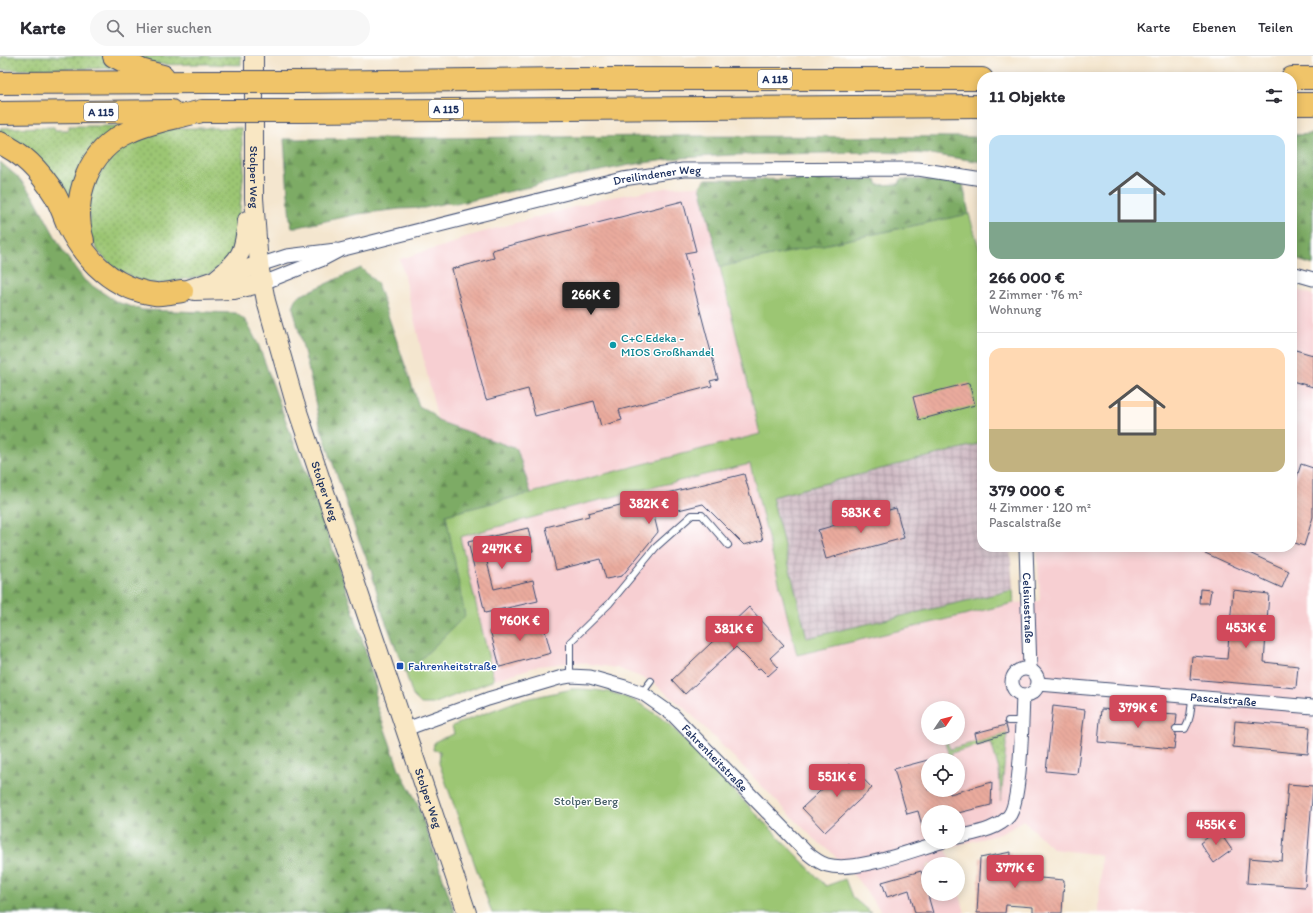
<!DOCTYPE html>
<html lang="de">
<meta charset="utf-8">
<style>
:root{--surface:#fff;--page:#f7f7f7;--text:#2b2b33;--muted:#7c7c81;--line:#e1e1e2;--accent:#d1495b}
body{margin:0;font-family:Itim,sans-serif;background:var(--page);color:var(--text);height:100vh;display:flex;flex-direction:column;font-size:15px;white-space:nowrap}
*{box-sizing:border-box;margin:0}
p{font-size:13px;color:var(--muted)}
.icon{flex:none;width:22px;height:22px;fill:none;stroke:currentColor;stroke-width:2;stroke-linecap:round;stroke-linejoin:round}
.map{position:relative;flex:1;overflow:hidden}
.drawer{position:absolute;left:977px;top:16px;width:320px;height:480px;display:flex;flex-direction:column;background:var(--surface);border-radius:16px;box-shadow:0 2px 10px #0003}
.drawer>*{flex:none}
.needle{width:26px;rotate:55deg}
.buttons{position:absolute;left:921px;top:645px;display:grid;gap:8px}
.buttons a{display:grid;place-items:center;width:44px;height:44px;border-radius:50%;background:var(--surface);box-shadow:0 2px 10px #0003;font-size:20px}
.price{position:absolute;translate:-50% -34px;padding:0 9px;border-radius:4px;background:var(--accent);color:#fff;font-size:13px;line-height:26px;filter:drop-shadow(0 1px 2px #0008)}
.price::after{content:'';position:absolute;left:50%;top:24px;width:12px;height:9px;margin-left:-6px;background:inherit;clip-path:polygon(0 0,100% 0,50% 100%)}
.price.on{background:#222;color:#fff}
ul{padding:0;list-style:none}
li{display:grid;align-content:center;gap:8px;height:212px;padding:0 12px}
li+li{border-top:1px solid var(--line)}
li span{display:grid;place-items:center;height:124px;border-radius:12px;color:#555}
li>.icon{margin-inline-start:auto}
span .icon{width:72px;height:72px;fill:#fffc;stroke-width:1}
li b{font-size:17px}
h2{display:flex;justify-content:space-between;align-items:center;height:48px;padding:0 12px;font-size:17px}
header{display:flex;align-items:center;gap:24px;box-sizing:border-box;height:56px;padding:0 20px;background:var(--surface);border-bottom:1px solid var(--line)}
header strong{font-size:19px}
nav{display:flex;gap:22px;margin-inline-start:auto;font-size:14px}
.search{width:280px;height:36px;background:var(--page);display:flex;align-items:center;gap:10px;box-sizing:border-box;padding:0 14px;border-radius:22px;color:var(--muted);font-size:15px}
.map>svg:first-child{display:block}
.built{fill:#f7cfd2;fill-rule:evenodd}
.industrial{fill:url(#industrial-grid)}
.grass{fill:url(#grass-dots);stroke:#5c7a68}
.forest{fill:url(#forest-firs);stroke:#4c6d62}
.park{fill:#9cc673;stroke:#5c7a68}
.building{fill:url(#building-back-hatch)}
.lines{fill:none;stroke-linecap:round;stroke-linejoin:round}
.lane-casing{stroke:#3c4a6f;stroke-width:8}
.street-casing{stroke:#3c4a6f;stroke-width:15}
.secondary-casing{stroke:#3c4a6f;stroke-width:20}
.highway-casing{stroke:#3c4a6f;stroke-width:24}
.lane{stroke:#fff;stroke-width:6}
.street{stroke:#fff;stroke-width:13}
.secondary{stroke:#f9e7c3;stroke-width:18}
.highway{stroke:#f0c469;stroke-width:22}
.highway-bridge-casing{stroke:#3c4a6f;stroke-width:24;stroke-linecap:butt}
.highway-bridge{stroke:#f0c469;stroke-width:22}
.culture-dot{fill:#0f9aa8;stroke:#fff;stroke-width:1.5}
.transit-dot{fill:#1a4fb4;stroke:#fff;stroke-width:1.5}
.labels{text-anchor:middle;stroke-width:3;stroke-linejoin:round;paint-order:stroke}
.shield{fill:#fff;stroke:#5f6d8e;stroke-width:1}
.shield-label{font-size:11px;font-weight:bold;fill:#1b2f5e}
.street-label{font-size:12px;fill:#1b2f5e;stroke:#fff}
.culture-label{font-size:12px;fill:#0d838f;stroke:#fff;text-anchor:start}
.transit-label{font-size:12px;fill:#164399;stroke:#fff;text-anchor:start}
.park-label{font-size:12px;fill:#425c64;stroke:#fff}
</style>
<header>
<strong>Karte</strong>
<div class="search"><svg class="icon" aria-label="search" viewBox="0 0 24 24"><circle cx="10" cy="10" r="6"/><path d="M15 15l6 6"/></svg>Hier suchen</div>
<nav><a>Karte</a><a>Ebenen</a><a>Teilen</a></nav>
</header>
<div class="map">
<svg width="1313" height="857" viewBox="0 0 1313 857">
<defs>
<pattern id="industrial-grid" width="8" height="8" patternUnits="userSpaceOnUse"><rect width="8" height="8" fill="#d2bdc6"/><path d="M0 4h8M4 0v8" fill="none" stroke="#aa9aa4"/></pattern>
<pattern id="grass-dots" width="8" height="8" patternUnits="userSpaceOnUse"><rect width="8" height="8" fill="#9cc673"/><path d="M2 2h.1M6 6h.1" fill="none" stroke="#7ea162" stroke-width="1.8" stroke-linecap="round"/></pattern>
<pattern id="forest-firs" width="22" height="20" patternUnits="userSpaceOnUse"><rect width="22" height="20" fill="#7dab65"/><path d="M5 1l3.5 6h-7zM16 11l3.5 6h-7z" fill="#668c56"/></pattern>
<pattern id="building-back-hatch" width="6" height="6" patternUnits="userSpaceOnUse"><rect width="6" height="6" fill="#eaab9d"/><path d="M-1 5l2 2M0 0l6 6M5-1l2 2" fill="none" stroke="#c8938a"/></pattern>
</defs>
<rect width="100%" height="100%" fill="#fff"/>
<filter id="ink" filterUnits="userSpaceOnUse"><feTurbulence type="fractalNoise" baseFrequency=".025" numOctaves="2"/><feDisplacementMap in="SourceGraphic" scale="8" xChannelSelector="R" yChannelSelector="G"/><feConvolveMatrix kernelMatrix="1 2 1 2 8 2 1 2 1" color-interpolation-filters="sRGB"/></filter>
<filter id="wash" filterUnits="userSpaceOnUse"><feTurbulence type="fractalNoise" baseFrequency=".012" numOctaves="4" result="noise"/><feDisplacementMap in="SourceGraphic" scale="16" xChannelSelector="R" yChannelSelector="G"/><feGaussianBlur stdDeviation="0.9" result="paint"/><feColorMatrix in="noise" values="0 0 0 0 0 0 0 0 0 0 0 0 0 0 0 0 0 1.4 0 .05"/><feComposite in="paint" operator="in"/></filter>
<g filter="url(#wash)">
<rect width="100%" height="100%" fill="#f4e6cf"/>
<!-- built -->
<g class="built">
<polygon points="700,130 760,378 531,437 517,393 438,365 400,203 454,187 462,182 606,142 671,131"/>
<path d="M1292 232 1313 239V857H1099L1101 799 1053 793 1023 764 1012 772 1000 778 946 792 951 808H928V838H958V832L965 857H882L857 823 830 795 816 785 688 655 651 625 617 612 576 606 538 610 494 624 460 481 575 450 750 408 797 599 1014 547 1040 545 1037 491H1292ZM928 652H958V682H928ZM928 704H958V734H928ZM928 756H958V786H928Z"/>
</g>
<!-- industrial -->
<polygon class="industrial" points="982,387 982,491 1010,491 1013,534 807,582 772,441"/>
<!-- grass -->
<g class="grass">
<polygon points="4,0 108,0 131,12 0,14 0,2"/>
<path d="M130 0H241V9C229 9 216 8 204 8 179 8 153 12 130 0Z"/>
<polygon points="69,70 127,70 75,154 0,80 0,72 54,71 55,74 69,74"/>
<polygon points="181,72 241,72 244,114 241,143 237,181 231,199 211,218 161,228 143,226 114,212 99,197 89,178 89,136 112,96 156,74"/>
<polygon points="1007,669 1007,678 1001,745 999,714 991,686 951,697 952,704 950,704 945,686 947,686 950,693 1002,679 1004,670"/>
</g>
<!-- forest -->
<g class="forest">
<polygon points="1313,78 1313,209 1292,202 1292,79"/>
<polygon points="681,80 982,81 982,106 930,98 874,96 732,99 680,102 630,109 580,119 456,148 446,147 424,152 400,153 358,158 298,171 292,171 290,165 284,83"/>
<polygon points="0,106 19,122 35,143 64,197 85,225 117,246 142,254 236,257 246,265 259,290 291,379 312,430 357,567 376,631 375,645 399,713 417,746 455,857 0,857"/>
<polygon points="706,123 876,124 878,129 899,128 901,123 936,124 963,128 969,158 720,211 700,130"/>
<polygon points="361,212 377,227 419,350 432,357 438,365 517,393 531,437 446,459 465,560 406,618 383,559 371,514 356,476 320,369 308,311 293,252 297,241"/>
</g>
<!-- park -->
<g class="park">
<polygon points="969,158 982,201 982,387 772,441 807,582 1013,534 1014,547 797,599 750,408 575,450 460,481 494,624 433,648 421,648 413,640 406,618 465,560 446,459 760,378 720,211"/>
<path d="M572 633C617 633 640 643 673 672L826 830 845 823 852 841 871 857H492L439 707 440 695 433 694 434 687 438 684 454 678 452 670 517 645Z"/>
</g>
<g id="blocks">
<!-- building -->
<g class="building">
<polygon points="683,145 696,195 685,197 718,323 710,325 712,330 619,354 622,364 601,370 594,345 535,360 528,333 486,344 452,213 494,202 492,194"/>
<polygon points="1292,293 1313,299 1313,331 1292,325"/>
<polygon points="969,327 975,349 919,364 913,341"/>
<polygon points="1301,408 1313,412 1313,461 1304,490 1292,486 1292,436"/>
<polygon points="744,418 763,484 744,489 703,448 654,460 658,476 622,520 606,523 600,503 556,514 546,471 589,460 588,457"/>
<polygon points="896,452 904,482 826,503 818,474"/>
<polygon points="528,472 533,495 487,506 494,533 533,524 538,545 485,557 468,486"/>
<polygon points="1192,491 1236,491 1289,515 1282,532"/>
<polygon points="1200,533 1211,534 1209,547 1199,547"/>
<polygon points="1233,534 1269,538 1264,606 1298,610 1296,632 1190,623 1192,600 1227,603"/>
<polygon points="749,551 784,589 770,602 778,611 768,620 760,612 758,613 736,591 685,638 672,624"/>
<polygon points="541,560 551,597 500,611 490,574"/>
<polygon points="1053,650 1085,654 1077,718 1046,715"/>
<polygon points="1101,653 1177,658 1176,668 1172,673 1176,677 1174,693 1098,686"/>
<polygon points="1235,665 1310,671 1308,698 1233,691"/>
<polygon points="1006,669 1008,677 977,686 975,677"/>
<polygon points="928,704 928,734 949,734 950,738 992,726 991,749 958,757 928,756 928,780 925,780 918,755 907,758 894,713"/>
<polygon points="849,708 872,732 825,776 802,752"/>
<polygon points="1288,728 1313,730 1305,831 1247,827 1249,802 1282,805"/>
<polygon points="1218,774 1232,794 1214,807 1200,787"/>
<polygon points="1011,796 1010,814 1017,815 1017,820 1064,824 1062,857 1033,857 1033,851 1006,849 1005,857 977,857 980,802"/>
<polygon points="921,815 933,857 915,857 909,834 887,841 882,826"/>
</g>
</g>
</g>
<g filter="url(#ink)">
<use href="#blocks" fill-opacity="0" stroke="#3c4a6f" stroke-width="1"/>
<g class="lines">
<defs>
<g id="lane">
<polyline points="570,620 570,586 609,548 656,491 692,459 702,459 728,489"/>
<polyline points="642,637 651,625"/>
<polyline points="1008,665 1021,665"/>
<path d="M1176 673H1185C1191 663 1191 653 1192 641"/>
</g>
<g id="street">
<polyline points="259,209 287,200 336,194"/>
<polyline points="1292,217 1313,223"/>
<path id="s1" d="M263 227 321 204 340 194 623 123 683 114 918 113 982 123"/>
<path id="s2" d="M1026 491 1030 613"/>
<circle cx="1025" cy="626" r="13"/>
<path id="s3" d="M1039 628 1313 651"/>
<path id="s4" d="M406 673 488 643 559 622 570 620 590 621 625 631 642 637 673 659 806 796C812 801 819 807 827 809 856 817 912 794 941 786"/>
<path d="M958 781C974 777 997 774 1009 760 1021 746 1022 662 1023 639"/>
</g>
<g id="secondary">
<path id="s5" d="M254 0V142L259 209 266 245 295 347 467 857"/>
<path d="M217 222C242 202 244 195 247 164"/>
<polyline points="182,235 259,209"/>
<polyline points="194,235 234,234 263,227"/>
</g>
<g id="highway">
<polyline points="114,0 141,14 163,20"/>
<polyline points="1292,22 1313,22"/>
<polyline points="300,26 568,23 982,23"/>
<polyline points="0,27 202,26"/>
<polyline points="1292,48 1313,48"/>
<polyline points="300,55 982,50"/>
<polyline points="0,57 171,55"/>
<path d="M0 87C23 97 42 118 55 139 60 148 64 159 68 169 86 205 114 233 155 238 164 239 174 236 182 235"/>
<path d="M83 185C71 143 87 93 131 75 153 65 179 61 202 55"/>
</g>
</defs>
<!-- lane casing -->
<use href="#lane" class="lane-casing"/>
<!-- street casing -->
<use href="#street" class="street-casing"/>
<!-- secondary casing -->
<use href="#secondary" class="secondary-casing"/>
<!-- highway casing -->
<use href="#highway" class="highway-casing"/>
<!-- lane -->
<use href="#lane" class="lane"/>
<!-- street -->
<use href="#street" class="street"/>
<!-- secondary -->
<use href="#secondary" class="secondary"/>
<!-- highway -->
<use href="#highway" class="highway"/>
<defs>
<g id="highway-bridge">
<polyline points="202,26 300,26"/>
<polyline points="202,55 300,55"/>
</g>
</defs>
<!-- highway-bridge casing -->
<use href="#highway-bridge" class="highway-bridge-casing"/>
<!-- highway-bridge -->
<use href="#highway-bridge" class="highway-bridge"/>
</g>
</g>
<!-- markers -->
<circle class="culture-dot" cx="613" cy="289" r="4"/>
<rect class="transit-dot" x="396" y="606" width="8" height="8" rx="2"/>
<g class="labels">
<!-- shield labels -->
<g class="shield">
<rect x="758" y="14" width="34" height="18" rx="3"/>
<rect x="429" y="44" width="34" height="18" rx="3"/>
<rect x="84" y="47" width="34" height="18" rx="3"/>
</g>
<g class="shield-label">
<text x="775" y="27">A 115</text>
<text x="446" y="57">A 115</text>
<text x="101" y="60">A 115</text>
</g>
<!-- street labels -->
<g class="street-label">
<text dy="4" stroke="none"><textPath href="#s1" startOffset="410">Dreilindener Weg</textPath></text>
<text dy="4" stroke="none"><textPath href="#s5" startOffset="121">Stolper Weg</textPath></text>
<text dy="4" stroke="none"><textPath href="#s5" startOffset="445">Stolper Weg</textPath></text>
<text dy="4" stroke="none"><textPath href="#s2" startOffset="61">Celsiusstraße</textPath></text>
<text dy="4" stroke="none"><textPath href="#s3" startOffset="185">Pascalstraße</textPath></text>
<text dy="4" stroke="none"><textPath href="#s4" startOffset="345">Fahrenheitstraße</textPath></text>
<text dy="4" stroke="none"><textPath href="#s5" startOffset="769">Stolper Weg</textPath></text>
</g>
<!-- culture labels -->
<g class="culture-label">
<text x="621" y="286">C+C Edeka -<tspan x="621" dy="14">MIOS Großhandel</tspan></text>
</g>
<!-- transit labels -->
<g class="transit-label">
<text x="408" y="614">Fahrenheitstraße</text>
</g>
<!-- park labels -->
<g class="park-label">
<text x="586" y="749">Stolper Berg</text>
</g>
</g>
</svg>
<div class="buttons">
<a><svg class="needle" viewBox="-14 -14 28 28"><path d="M0-13l5 13h-10z" fill="#e53935"/><path d="M0 13l5-13h-10z" fill="#7c7c81"/></svg></a>
<a><svg class="icon" aria-label="locate" viewBox="0 0 24 24"><circle cx="12" cy="12" r="6"/><path d="M12 2v4M12 18v4M2 12h4M18 12h4"/></svg></a>
<a>+</a>
<a>−</a>
</div>
<b class="price on" style="left:591px;top:260px">266K €</b>
<b class="price" style="left:649px;top:469px">382K €</b>
<b class="price" style="left:861px;top:478px">583K €</b>
<b class="price" style="left:502px;top:514px">247K €</b>
<b class="price" style="left:520px;top:586px">760K €</b>
<b class="price" style="left:1246px;top:593px">453K €</b>
<b class="price" style="left:734px;top:594px">381K €</b>
<b class="price" style="left:1138px;top:673px">379K €</b>
<b class="price" style="left:837px;top:742px">551K €</b>
<b class="price" style="left:1216px;top:790px">455K €</b>
<b class="price" style="left:1015px;top:833px">377K €</b>
<section class="drawer">
<h2>11 Objekte<svg class="icon" aria-label="filters" viewBox="0 0 24 24"><path d="M4 7h16M4 17h16"/><circle cx="9" cy="7" r="2"/><circle cx="15" cy="17" r="2"/></svg></h2>
<ul>
<li><span style="background:linear-gradient(#bfe0f5 70%,#7fa58c 0)"><svg class="icon" aria-label="home" viewBox="0 0 24 24"><path d="M3 11l9-7 9 7M6 9v11h12V9"/></svg></span><div><b>266 000 €</b><p>2 Zimmer · 76 m²</p><p>Wohnung</p></div></li>
<li><span style="background:linear-gradient(#ffd9b3 65%,#c2b280 0)"><svg class="icon" aria-label="home" viewBox="0 0 24 24"><path d="M3 11l9-7 9 7M6 9v11h12V9"/></svg></span><div><b>379 000 €</b><p>4 Zimmer · 120 m²</p><p>Pascalstraße</p></div></li>
</ul>
</section>
</div>
